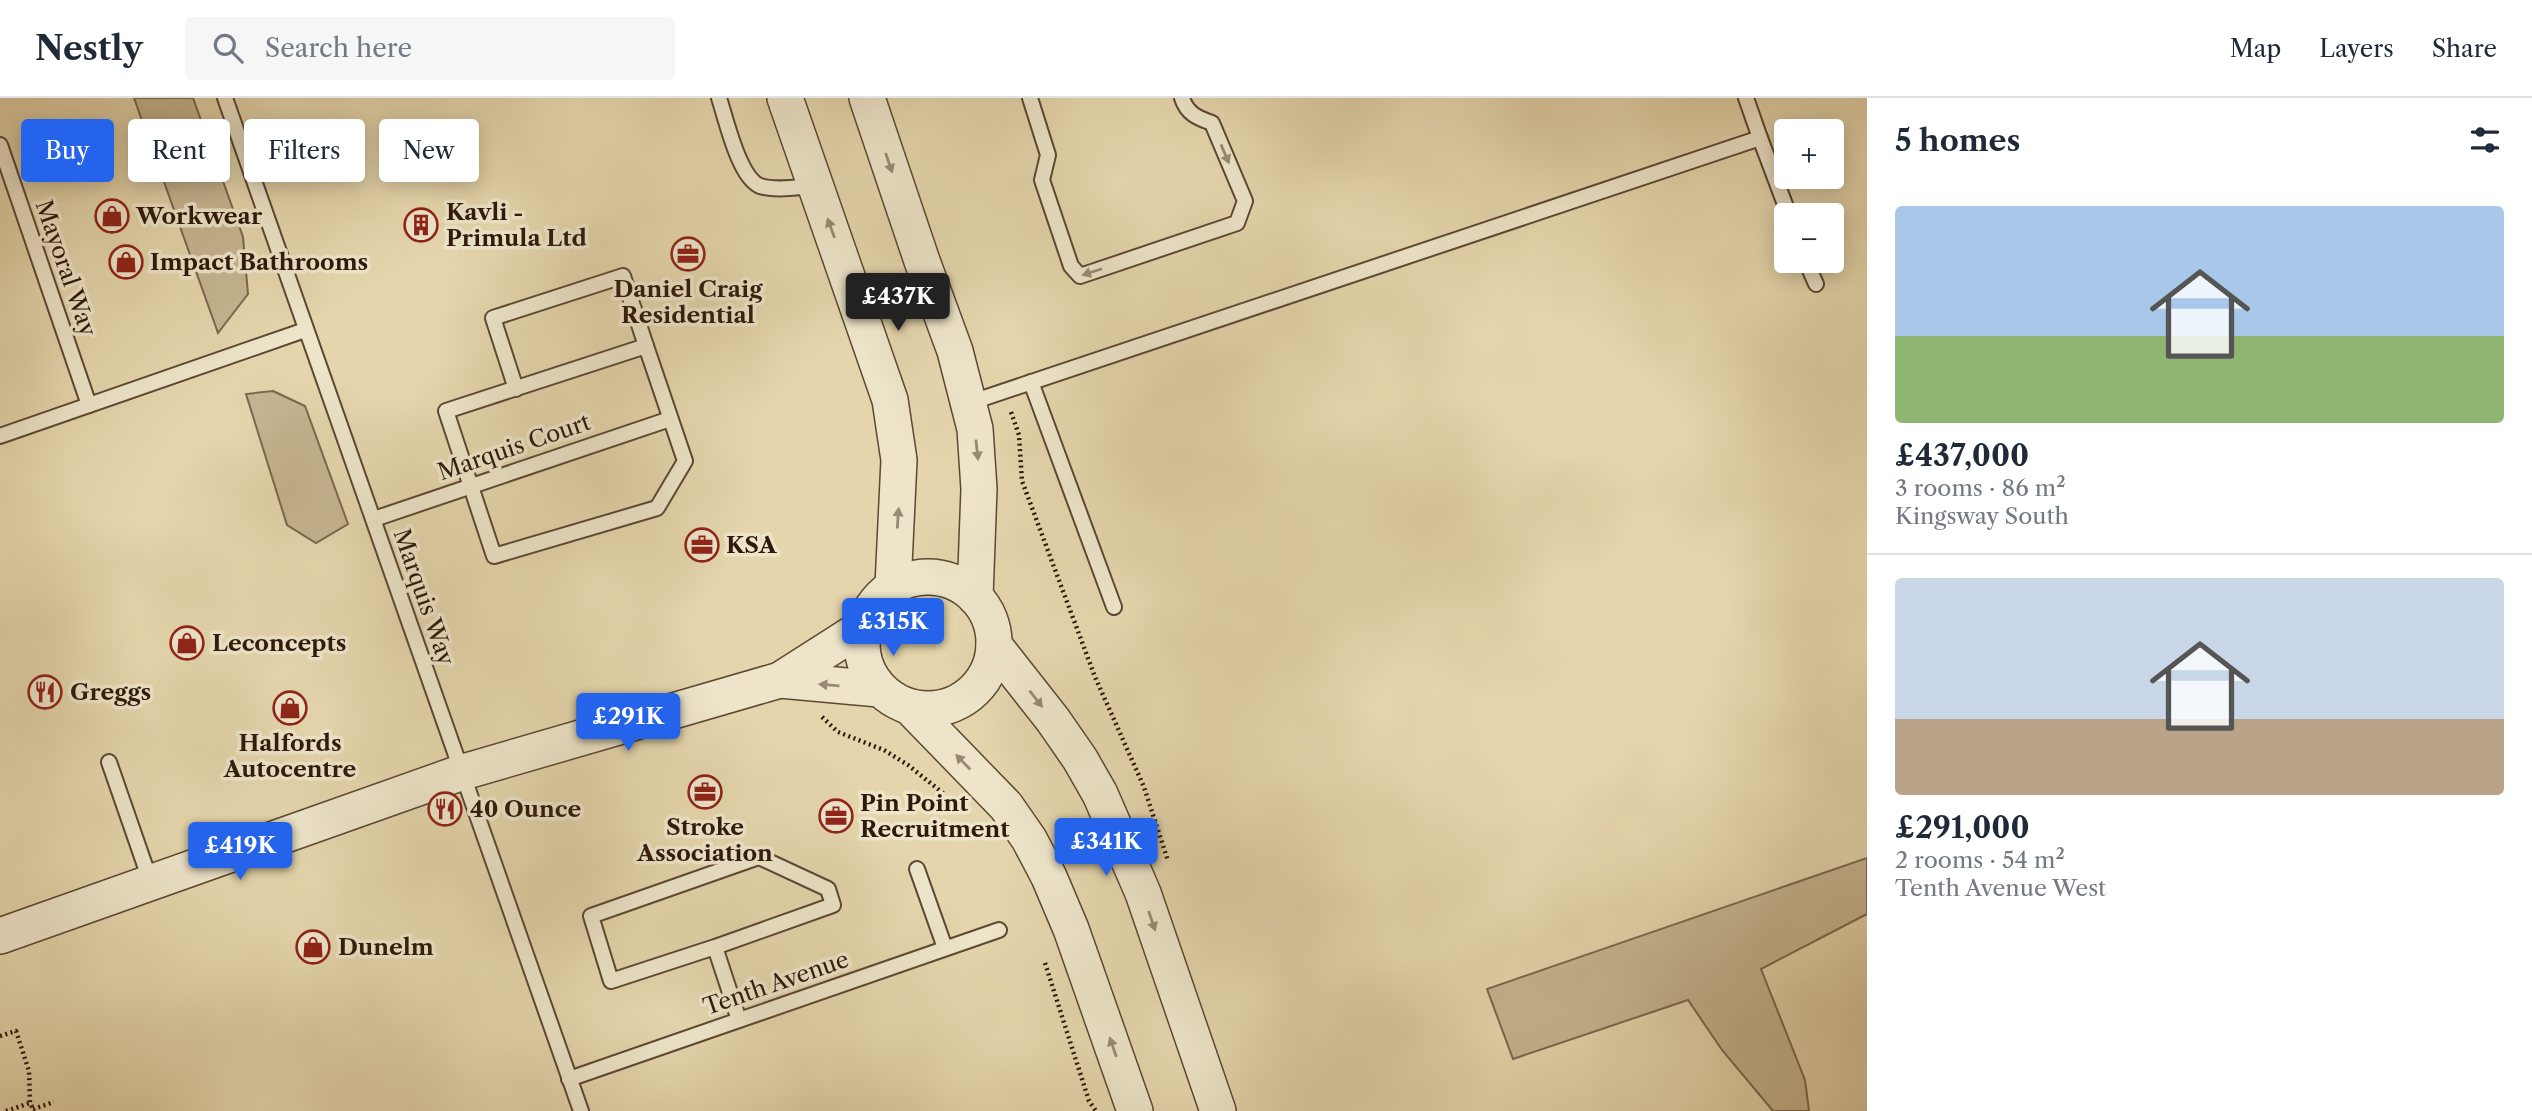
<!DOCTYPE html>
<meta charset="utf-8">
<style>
:root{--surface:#fff;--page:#f6f6f7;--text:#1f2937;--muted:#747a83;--line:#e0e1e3;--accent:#2563eb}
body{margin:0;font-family:"Libre Caslon Text",serif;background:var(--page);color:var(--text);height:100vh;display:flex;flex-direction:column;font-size:26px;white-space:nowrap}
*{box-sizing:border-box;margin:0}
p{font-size:23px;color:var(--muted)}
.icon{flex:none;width:38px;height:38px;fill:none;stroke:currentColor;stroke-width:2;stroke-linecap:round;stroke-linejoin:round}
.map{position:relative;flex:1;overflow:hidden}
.side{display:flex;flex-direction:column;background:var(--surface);width:665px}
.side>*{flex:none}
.banner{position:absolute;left:21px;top:21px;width:665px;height:63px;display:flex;gap:14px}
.controls{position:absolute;left:1774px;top:21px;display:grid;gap:14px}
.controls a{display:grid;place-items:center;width:70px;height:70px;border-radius:7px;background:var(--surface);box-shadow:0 4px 18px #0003;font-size:35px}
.price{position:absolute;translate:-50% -60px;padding:0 16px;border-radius:7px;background:var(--accent);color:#fff;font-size:23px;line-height:46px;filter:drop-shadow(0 2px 4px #0008)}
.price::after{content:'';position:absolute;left:50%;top:42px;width:21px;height:16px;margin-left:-10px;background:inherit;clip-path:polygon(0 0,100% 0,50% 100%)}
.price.on{background:#222;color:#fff}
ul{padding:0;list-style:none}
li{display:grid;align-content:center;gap:14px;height:371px;padding:0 28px}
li+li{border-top:2px solid var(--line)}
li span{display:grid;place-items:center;height:217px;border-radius:7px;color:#555}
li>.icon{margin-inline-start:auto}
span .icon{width:126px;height:126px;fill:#fffc;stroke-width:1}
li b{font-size:30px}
h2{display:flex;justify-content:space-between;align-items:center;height:84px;padding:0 28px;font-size:30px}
.tag{padding:0 24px;border-radius:7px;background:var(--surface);box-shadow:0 4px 18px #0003;font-size:24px;line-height:63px}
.tag.on{background:var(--accent);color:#fff}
header{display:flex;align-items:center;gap:42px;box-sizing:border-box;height:98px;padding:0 35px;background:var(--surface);border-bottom:2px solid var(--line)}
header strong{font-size:33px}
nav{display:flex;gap:38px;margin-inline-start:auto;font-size:24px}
.search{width:490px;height:63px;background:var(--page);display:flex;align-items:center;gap:18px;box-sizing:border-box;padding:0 24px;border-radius:7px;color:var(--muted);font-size:26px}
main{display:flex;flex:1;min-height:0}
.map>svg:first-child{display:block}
.green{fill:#c5b591;stroke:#7a674e;stroke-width:2}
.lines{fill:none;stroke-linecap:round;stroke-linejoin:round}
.service-casing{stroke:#5c4833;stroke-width:18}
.tertiary-casing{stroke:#5c4833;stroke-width:38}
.path{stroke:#2f190b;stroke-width:4.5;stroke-dasharray:2 3.5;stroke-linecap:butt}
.service{stroke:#ede4c9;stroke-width:14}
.tertiary{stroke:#ede4c9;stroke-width:35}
.oneway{fill:#988974}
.labels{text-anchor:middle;stroke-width:7;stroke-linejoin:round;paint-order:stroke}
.poi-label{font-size:23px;font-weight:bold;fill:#2f190b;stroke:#ede4c9;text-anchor:start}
.street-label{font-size:23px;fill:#2f190b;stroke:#ede4c9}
</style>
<header>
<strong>Nestly</strong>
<div class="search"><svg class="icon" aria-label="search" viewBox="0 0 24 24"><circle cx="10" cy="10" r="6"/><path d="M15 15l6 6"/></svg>Search here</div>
<nav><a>Map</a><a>Layers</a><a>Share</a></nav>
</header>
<main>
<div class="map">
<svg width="1867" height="1013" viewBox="0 0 1867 1013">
<rect width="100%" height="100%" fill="#e4d5ac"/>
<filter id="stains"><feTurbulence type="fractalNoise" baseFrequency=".00286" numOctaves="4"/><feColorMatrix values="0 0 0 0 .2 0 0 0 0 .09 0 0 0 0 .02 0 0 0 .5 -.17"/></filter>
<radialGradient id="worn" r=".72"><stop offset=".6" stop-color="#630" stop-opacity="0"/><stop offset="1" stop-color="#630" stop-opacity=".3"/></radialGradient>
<!-- green -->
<g class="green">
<polygon points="134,0 193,0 243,139 248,196 218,235"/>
<polygon points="273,293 305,308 348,426 316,445 287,427 246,296"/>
<polygon points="1867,760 1867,816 1761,871 1805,982 1809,1013 1773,1013 1722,952 1688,902 1513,961 1487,891"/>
</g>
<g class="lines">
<defs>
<g id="service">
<polyline points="225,0 581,1013"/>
<path d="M719 0C726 21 739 80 760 88 776 93 798 89 815 88"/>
<path d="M1030 0 1048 57 1042 82 1071 168 1080 178 1237 125 1245 103 1212 25C1198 20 1187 16 1182 0"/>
<polyline points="1760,40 1789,117"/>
<polyline points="0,47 89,307"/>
<polyline points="1806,163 1816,186"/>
<polygon points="646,248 685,363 657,410 494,458 446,313"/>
<polyline points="1031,284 1114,509"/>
<polyline points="516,291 493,220 623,178 646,248"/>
<polyline points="969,305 1760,40 1746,0"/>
<polyline points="0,338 305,232"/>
<polyline points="374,421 670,321"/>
<polyline points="109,664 151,785"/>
<polyline points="917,771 945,850"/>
<polyline points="715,849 833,807 828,791 759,759 591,818 611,883 715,849 739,922"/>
<polyline points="569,981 999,832"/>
</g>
<g id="tertiary">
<polyline points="785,0 890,302 899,362 893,488"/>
<polyline points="867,0 922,163 955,253 975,331 979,391 975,499"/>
<circle cx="928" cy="545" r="66"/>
<polyline points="994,547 1053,622 1080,661 1100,696 1143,795 1218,1013"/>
<polyline points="780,582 879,591"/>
<polyline points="911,610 1006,708 1029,741 1049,779 1071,831 1135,1013"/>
<polyline points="0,838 460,675 780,582 863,529"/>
</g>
</defs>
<!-- service casing -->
<use href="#service" class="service-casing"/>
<!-- tertiary casing -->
<use href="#tertiary" class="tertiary-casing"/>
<!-- path -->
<g class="path">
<polyline points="1011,314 1019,337 1022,383 1095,579 1144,689 1168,763"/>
<polyline points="822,619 838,634 884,652 908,667 944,696"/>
<polyline points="1045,865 1089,1003 1096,1013"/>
<polyline points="0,938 16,933 29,973 30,1005 34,1013"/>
<polyline points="33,1011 54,1004"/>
<polyline points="6,1013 30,1005"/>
</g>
<!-- service -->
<use href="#service" class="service"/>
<!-- tertiary -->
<use href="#tertiary" class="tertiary"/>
</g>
<!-- one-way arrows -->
<defs><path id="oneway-solid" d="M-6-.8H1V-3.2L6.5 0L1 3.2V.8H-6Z" transform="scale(1.75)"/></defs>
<g class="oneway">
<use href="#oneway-solid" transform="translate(1225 56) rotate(67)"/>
<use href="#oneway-solid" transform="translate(889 65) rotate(71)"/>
<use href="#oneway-solid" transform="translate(831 130) rotate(-110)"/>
<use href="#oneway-solid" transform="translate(1092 174) rotate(162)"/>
<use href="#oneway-solid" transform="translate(977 352) rotate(84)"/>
<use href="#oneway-solid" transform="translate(898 420) rotate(-86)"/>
<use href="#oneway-solid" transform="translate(829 587) rotate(-175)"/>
<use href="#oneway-solid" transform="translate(1036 601) rotate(52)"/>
<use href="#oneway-solid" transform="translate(963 664) rotate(-134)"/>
<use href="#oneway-solid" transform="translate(1152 823) rotate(71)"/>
<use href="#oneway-solid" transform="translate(1113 949) rotate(-109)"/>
</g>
<!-- icons -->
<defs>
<symbol id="shop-ring" viewBox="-11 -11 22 22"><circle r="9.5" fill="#ede4c9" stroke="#8f2418" stroke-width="1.5"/><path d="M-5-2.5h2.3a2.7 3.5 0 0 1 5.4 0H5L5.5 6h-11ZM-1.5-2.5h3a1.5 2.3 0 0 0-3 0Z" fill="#8f2418"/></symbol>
<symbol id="building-ring" viewBox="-11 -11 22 22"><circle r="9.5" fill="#ede4c9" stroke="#8f2418" stroke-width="1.5"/><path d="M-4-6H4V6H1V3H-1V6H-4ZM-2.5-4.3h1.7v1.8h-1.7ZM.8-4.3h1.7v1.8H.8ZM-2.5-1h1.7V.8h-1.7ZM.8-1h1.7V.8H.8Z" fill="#8f2418"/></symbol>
<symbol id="office-ring" viewBox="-11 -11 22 22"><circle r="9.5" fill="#ede4c9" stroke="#8f2418" stroke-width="1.5"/><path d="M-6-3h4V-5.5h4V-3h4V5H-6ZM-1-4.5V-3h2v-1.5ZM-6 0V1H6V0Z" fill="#8f2418"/></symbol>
<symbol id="restaurant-ring" viewBox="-11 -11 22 22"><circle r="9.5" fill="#ede4c9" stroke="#8f2418" stroke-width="1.5"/><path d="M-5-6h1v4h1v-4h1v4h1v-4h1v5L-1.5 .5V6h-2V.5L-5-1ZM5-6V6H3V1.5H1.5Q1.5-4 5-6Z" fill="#8f2418"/></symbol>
</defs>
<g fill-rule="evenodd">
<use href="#shop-ring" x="93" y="99" width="38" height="38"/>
<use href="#building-ring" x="402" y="108" width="38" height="38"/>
<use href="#office-ring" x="669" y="137" width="38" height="38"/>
<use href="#shop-ring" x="107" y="145" width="38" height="38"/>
<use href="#office-ring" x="683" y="428" width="38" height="38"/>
<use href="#shop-ring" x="168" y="526" width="38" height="38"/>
<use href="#restaurant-ring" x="26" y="575" width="38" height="38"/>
<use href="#shop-ring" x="271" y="591" width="38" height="38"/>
<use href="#office-ring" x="686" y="675" width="38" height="38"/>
<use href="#restaurant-ring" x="426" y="692" width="38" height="38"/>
<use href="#office-ring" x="817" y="699" width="38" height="38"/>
<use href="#shop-ring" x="294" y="830" width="38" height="38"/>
</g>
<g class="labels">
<!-- poi labels -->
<g class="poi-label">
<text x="446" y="122">Kavli -<tspan x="446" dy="26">Primula Ltd</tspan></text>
<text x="136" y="126">Workwear</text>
<text x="150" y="172">Impact Bathrooms</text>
<text x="688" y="199" text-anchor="middle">Daniel Craig<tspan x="688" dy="26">Residential</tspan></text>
<text x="726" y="455">KSA</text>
<text x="212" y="553">Leconcepts</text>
<text x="70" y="602">Greggs</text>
<text x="290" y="653" text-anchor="middle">Halfords<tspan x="290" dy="26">Autocentre</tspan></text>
<text x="860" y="713">Pin Point<tspan x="860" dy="26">Recruitment</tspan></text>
<text x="470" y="719">40 Ounce</text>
<text x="705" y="737" text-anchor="middle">Stroke<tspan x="705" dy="26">Association</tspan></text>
<text x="338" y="857">Dunelm</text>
</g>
<!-- street labels -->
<g class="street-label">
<text transform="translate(66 170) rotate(71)" y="8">Mayoral Way</text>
<text transform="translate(514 349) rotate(-19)" y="8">Marquis Court</text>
<text transform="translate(424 499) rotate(71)" y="8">Marquis Way</text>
<text transform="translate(776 885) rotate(-19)" y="8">Tenth Avenue</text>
</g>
</g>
<rect width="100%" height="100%" filter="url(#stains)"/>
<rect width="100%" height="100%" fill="url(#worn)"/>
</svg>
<div class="controls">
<a>+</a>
<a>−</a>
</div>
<b class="price on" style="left:898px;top:235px">£437K</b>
<b class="price" style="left:893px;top:560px">£315K</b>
<b class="price" style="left:628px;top:655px">£291K</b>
<b class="price" style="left:1106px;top:780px">£341K</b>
<b class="price" style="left:240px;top:784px">£419K</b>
<div class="banner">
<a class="tag on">Buy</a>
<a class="tag">Rent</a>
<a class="tag">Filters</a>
<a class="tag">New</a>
</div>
</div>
<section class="side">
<h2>5 homes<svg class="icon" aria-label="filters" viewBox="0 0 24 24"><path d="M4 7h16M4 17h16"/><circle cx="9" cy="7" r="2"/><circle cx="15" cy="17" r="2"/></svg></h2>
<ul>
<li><span style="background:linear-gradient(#a9c7e8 60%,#8fb573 0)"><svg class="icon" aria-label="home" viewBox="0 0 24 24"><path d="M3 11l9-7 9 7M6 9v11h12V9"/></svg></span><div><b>£437,000</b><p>3 rooms · 86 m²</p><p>Kingsway South</p></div></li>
<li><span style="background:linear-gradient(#c9d6e8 65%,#b9a48a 0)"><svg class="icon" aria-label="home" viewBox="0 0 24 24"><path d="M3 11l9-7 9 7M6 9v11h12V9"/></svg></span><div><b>£291,000</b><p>2 rooms · 54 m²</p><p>Tenth Avenue West</p></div></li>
</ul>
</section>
</main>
